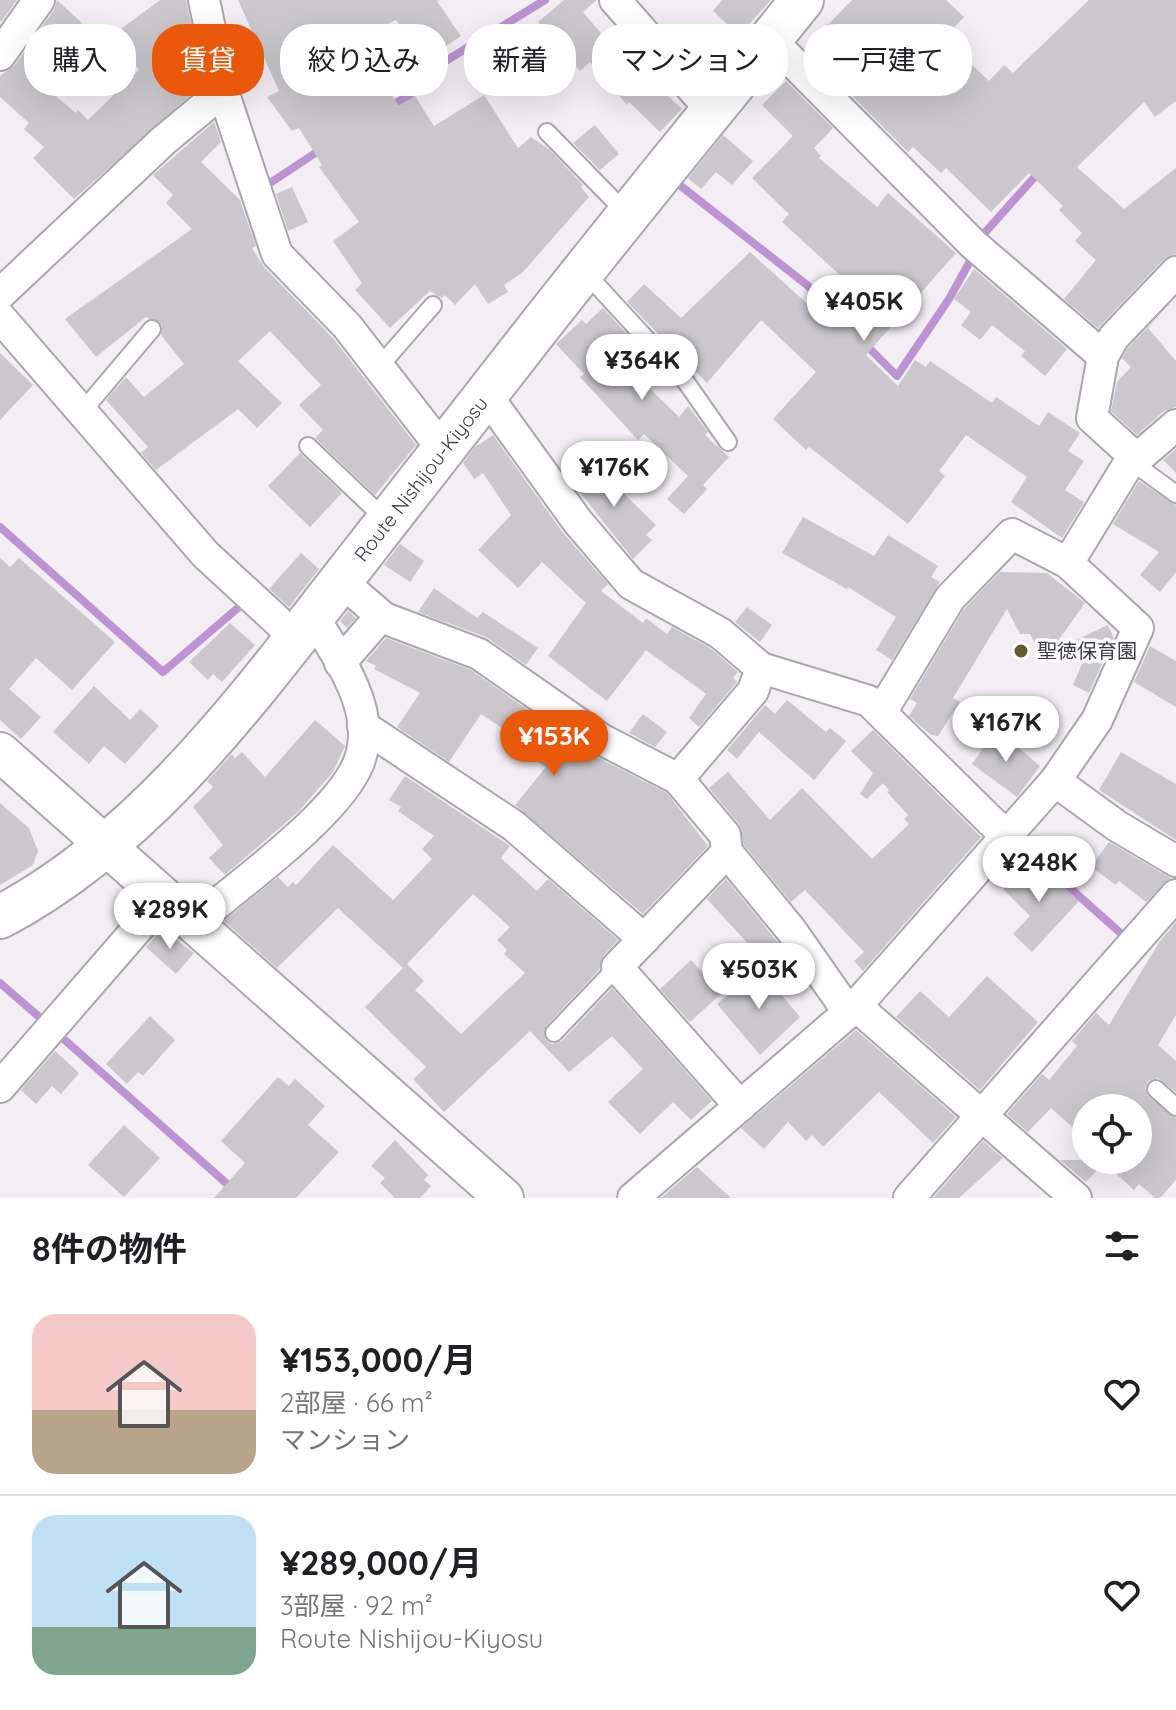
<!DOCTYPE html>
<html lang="ja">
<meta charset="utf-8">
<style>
:root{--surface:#fff;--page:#f6f6f6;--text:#202124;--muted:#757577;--line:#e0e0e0;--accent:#ea580c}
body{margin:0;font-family:Quicksand,"Noto Sans JP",sans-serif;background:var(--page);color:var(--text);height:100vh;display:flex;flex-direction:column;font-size:30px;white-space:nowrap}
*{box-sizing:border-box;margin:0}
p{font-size:26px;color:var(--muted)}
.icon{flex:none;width:44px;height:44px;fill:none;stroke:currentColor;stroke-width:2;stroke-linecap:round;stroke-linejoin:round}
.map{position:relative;height:1198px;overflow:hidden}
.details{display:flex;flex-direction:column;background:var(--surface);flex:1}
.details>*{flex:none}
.hud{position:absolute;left:24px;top:24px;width:1128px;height:72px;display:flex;gap:16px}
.tools{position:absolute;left:1072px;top:1094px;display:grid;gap:16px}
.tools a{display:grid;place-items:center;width:80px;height:80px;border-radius:50%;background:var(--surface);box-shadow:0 8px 32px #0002;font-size:40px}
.price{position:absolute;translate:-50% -68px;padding:0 18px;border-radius:28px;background:#fff;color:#222;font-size:26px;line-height:52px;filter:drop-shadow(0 2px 4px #0008)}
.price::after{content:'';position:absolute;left:50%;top:48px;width:24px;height:18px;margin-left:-12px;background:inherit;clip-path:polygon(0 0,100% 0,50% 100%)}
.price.active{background:var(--accent);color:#fff}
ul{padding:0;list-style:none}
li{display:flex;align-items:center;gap:24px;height:200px;padding:0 32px}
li+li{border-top:2px solid var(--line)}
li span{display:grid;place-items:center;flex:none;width:224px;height:160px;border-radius:24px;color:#555}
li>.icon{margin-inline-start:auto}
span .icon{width:96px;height:96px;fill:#fffc;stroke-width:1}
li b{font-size:34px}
h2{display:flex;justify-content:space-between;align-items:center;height:96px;padding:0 32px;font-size:34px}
.pill{padding:0 28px;border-radius:32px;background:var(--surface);box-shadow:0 8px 32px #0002;font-size:28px;line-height:72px}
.pill.active{background:var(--accent);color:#fff}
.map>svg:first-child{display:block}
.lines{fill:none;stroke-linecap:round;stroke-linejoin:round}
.stream{stroke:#be93d3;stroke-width:8}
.building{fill:#cbc8cd;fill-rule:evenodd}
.service-casing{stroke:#aba7ad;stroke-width:20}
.minor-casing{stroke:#aba7ad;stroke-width:34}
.tertiary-casing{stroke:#aba7ad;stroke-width:42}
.secondary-casing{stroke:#aba7ad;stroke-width:46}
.service{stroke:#fff;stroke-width:16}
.minor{stroke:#fff;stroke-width:30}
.tertiary{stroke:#fff;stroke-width:38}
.secondary{stroke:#fff;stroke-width:42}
.poi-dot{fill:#615d29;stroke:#fefdff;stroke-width:3}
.labels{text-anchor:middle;stroke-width:7;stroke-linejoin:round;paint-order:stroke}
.street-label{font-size:20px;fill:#3e3c3e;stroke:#fefdff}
.poi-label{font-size:20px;fill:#3e3c3e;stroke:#fefdff;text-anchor:start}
</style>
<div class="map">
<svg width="1176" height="1198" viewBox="0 0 1176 1198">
<rect width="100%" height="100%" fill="#f2eef4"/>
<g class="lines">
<!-- stream -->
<g class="stream">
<polyline points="389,107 423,87 418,78 545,0"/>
<polyline points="677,183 807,285 838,317"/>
<polyline points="267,185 323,148"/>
<polyline points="981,237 1040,171"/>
<polyline points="865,344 897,376 949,299 974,254"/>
<polyline points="0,527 163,672 239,607"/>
<polyline points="1033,855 1125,937 1123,940"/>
<polyline points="0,983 45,1022"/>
<polyline points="58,1034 243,1198"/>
</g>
</g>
<!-- building -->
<g class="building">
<polygon points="0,0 17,0 1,22 0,21"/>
<polygon points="57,0 82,23 33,77 76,113 78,110 88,120 139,70 114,34 160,0 186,0 192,29 184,34 196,50 198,57 192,62 201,72 203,84 74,199 33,158 44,147 24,129 29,123 0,97 0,76 15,65 54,10"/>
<polygon points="238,0 440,0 437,1 461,36 424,61 396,20 356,39 399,106 415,96 434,126 484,95 518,148 531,137 550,150 583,185 581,187 589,197 522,273 504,285 508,292 488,304 475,284 455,305 445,295 442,298 430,291 390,328 355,290 362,283 333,241 359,222 319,167 322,165 299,128 292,131 267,97 279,91"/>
<polygon points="564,0 597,0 583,12 615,50 626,40 659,77 653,82 682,109 660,132 629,102 627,105 590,62 580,71 538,22"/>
<polygon points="722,0 771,0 739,35 713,11"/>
<polygon points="852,0 946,0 964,17 944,38 989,81 1004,65 1013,73 1089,0 1176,0 1176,101 1155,117 1144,102 1077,167 1124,209 1176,168 1176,254 1163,260 1098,328 1064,299 1096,260 1075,241 1082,233 1059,210 1063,206 1029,173 991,212 946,168 941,173 913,147 908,152 805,48"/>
<polygon points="786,81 833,128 814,148 821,156 819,158 877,207 888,193 956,253 866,355 898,386 915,360 926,367 930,361 992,403 996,397 1039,426 1048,412 1080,433 1068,451 1084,461 1065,490 1084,502 1062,538 1011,502 1027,477 966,435 939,471 945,476 908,524 809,447 806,450 773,419 816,372 761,320 707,383 627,302 644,284 681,318 750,252 823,318 853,287 782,222 789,214 752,178 793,136 762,105"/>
<polygon points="214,122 221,142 201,162 240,200 256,246 252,248 264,267 333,338 416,445 375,495 315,438 323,430 299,405 321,385 270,331 238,361 282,403 257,428 238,409 156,470 141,453 148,447 106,400 126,377 144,397 184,364 161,335 162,325 146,317 96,357 65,319 192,229 166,203 173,195 153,175"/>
<polygon points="595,125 619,154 600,170 573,143"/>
<polygon points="723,135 753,161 732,185 716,172 701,189 688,178"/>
<polygon points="292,187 308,222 288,231 276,194"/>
<polygon points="974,269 1067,349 1045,376 1021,356 1025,351 992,325 980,340 961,325 971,312 954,299"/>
<polygon points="1170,304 1148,328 1176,361 1176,407 1164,411 1137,435 1111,411 1117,382 1131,367 1122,358 1128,348"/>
<polygon points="603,308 659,369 645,384 679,417 688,406 708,432 705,435 729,457 703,485 707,489 684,514 667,499 688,476 644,434 638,440 580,377 584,374 556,344 582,320 586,324"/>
<polygon points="0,353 33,385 0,420"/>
<polygon points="493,435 563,533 608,584 601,591 643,623 646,618 667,634 672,627 710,648 738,672 733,678 737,682 699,727 689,718 706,694 646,650 607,701 548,656 586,603 542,562 518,588 478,550 511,515 483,473 474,479 463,463 475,447"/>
<polygon points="1176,449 1176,473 1163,460"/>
<polygon points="300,453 342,493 310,527 268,486"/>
<polygon points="590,461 656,525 646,535 652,540 633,559 570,480"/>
<polygon points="1139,481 1176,505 1176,572 1160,592 1140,575 1159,552 1113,524"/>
<polygon points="803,517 874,556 888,535 938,566 931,577 940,582 892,660 876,650 896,617 848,587 847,589 782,553"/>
<polygon points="400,544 424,561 410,582 384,565"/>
<polygon points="301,553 319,569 289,607 269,589"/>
<polygon points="0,558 10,567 19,558 115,642 72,690 36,658 9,689 41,717 21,739 0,720"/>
<polygon points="1000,572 1047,573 1085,603 1050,652 1108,625 1114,638 1089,693 1073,685 1084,659 1037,658 1041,656 1030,634 1020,634 1007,609 953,698 960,702 938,736 931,735 909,716 917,703 910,699 964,609"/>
<polygon points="434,588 477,618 483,612 538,648 526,665 486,637 418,612"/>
<polygon points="747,607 772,625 760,642 735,622"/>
<polygon points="348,611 356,618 347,628 340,621"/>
<polygon points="230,623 255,645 222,682 213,674 208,680 189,662"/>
<polygon points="386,638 471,670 591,754 667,793 708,846 643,914 515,805 546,767 528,756 533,749 481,714 449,762 397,727 420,693 374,669 376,666 366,661"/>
<polygon points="1150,646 1176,661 1176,707 1134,682"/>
<polygon points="94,686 130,720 140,709 159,726 125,764 104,746 89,764 53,732"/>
<polygon points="787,700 826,732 830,728 846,741 814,780 759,732 737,759 727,750 765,705 775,714"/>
<polygon points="643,714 667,732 655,747 629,733"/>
<polygon points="315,720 345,746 333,772 297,813 225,875 209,858 223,845 193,807 213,787 207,781 232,754 235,758 242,752 265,777"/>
<polygon points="873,730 981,837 863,971 854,961 864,952 805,890 791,902 744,845 739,824 709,788 728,772 770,820 802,788 872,859 909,824 904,819 908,815 887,792 889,790 883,783 867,799 860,794 873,773 851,751"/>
<polygon points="1000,732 1040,766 1017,797 972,764 988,741 992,744"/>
<polygon points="1121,752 1176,784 1176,840 1099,790"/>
<path d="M405 776 510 846 501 858 537 891 548 879 618 940 604 955 599 970 546 1026V1040L552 1044 562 1041 612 988 712 1101 691 1120 673 1102 640 1134 608 1102 643 1069 612 1036 569 1072 530 1031 444 1112 413 1079 426 1067 365 1007 403 968 338 908 277 968 224 921 278 877 288 887 293 882 296 885 333 845 393 900 432 859 422 849 434 836 398 811 401 807 389 800ZM473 894 510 927 497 940 507 950 504 954 525 973 461 1034 415 990 424 981 407 964Z"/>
<polygon points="0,803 29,828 38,851 33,865 0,885"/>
<polygon points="1109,842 1167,876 1171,878 1146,902 1119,881 1116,885 1091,867"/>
<polygon points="1028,863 1041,875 1046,870 1079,901 1032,952 1013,934 1030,916 1003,889"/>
<polygon points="726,879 779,944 762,959 707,899"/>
<polygon points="1176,922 1176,1015 1158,1045 1176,1061 1176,1092 1158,1078 1148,1081 1145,1088 1149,1097 1176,1118 1176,1180 1160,1198 1155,1198 1139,1184 1134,1190 1104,1163 1086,1182 1060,1160 1138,1160 1138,1108 1086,1108 1086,1139 1051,1108 1028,1132 1007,1114 1042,1074 1049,1080 1077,1046 1072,1041 1096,1013 1109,1025 1160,941"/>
<polygon points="162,929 194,953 176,974 146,947"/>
<polygon points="691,960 722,993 690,1022 660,989"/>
<polygon points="759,968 800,1017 760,1055 717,1004"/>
<polygon points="987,976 1038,1022 980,1090 896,1017 920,991 949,1017"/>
<polygon points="150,1016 175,1040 143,1076 138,1072 127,1084 106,1064"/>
<polygon points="856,1030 956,1117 933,1143 879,1092 823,1147 812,1135 806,1141 788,1122 764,1149 741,1128"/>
<polygon points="55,1051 79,1073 61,1094 52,1086 36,1104 21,1090"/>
<polygon points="278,1077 289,1086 295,1079 325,1106 308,1125 339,1152 296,1198 214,1198 245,1163 221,1141"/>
<polygon points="124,1125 160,1158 124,1197 88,1165"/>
<polygon points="395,1140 428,1175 424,1180 431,1186 420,1198 395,1198 380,1183 385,1178 371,1166"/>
<polygon points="983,1141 1003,1158 959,1198 933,1198"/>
<polygon points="697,1167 731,1198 661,1198"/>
</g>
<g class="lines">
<defs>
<g id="service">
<polyline points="547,132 627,214"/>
<polyline points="583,270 686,382 728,442"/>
<polyline points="379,367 433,305"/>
<polyline points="81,413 152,329"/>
<polyline points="308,446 385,519"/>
<polyline points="1132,462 1176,494"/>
<polyline points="554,1033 617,967"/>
<polyline points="1156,1089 1176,1107"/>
</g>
<g id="minor">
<polyline points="204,0 223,91 277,254 347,326 444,451"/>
<polyline points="615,0 711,110"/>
<polyline points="770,39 973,244 1103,356 1092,418 1136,458"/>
<polyline points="0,55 39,0"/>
<polyline points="0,294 163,141 223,91"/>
<polyline points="0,317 205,554 296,638"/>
<polyline points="1103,356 1114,337 1176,272"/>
<polyline points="487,396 578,522 631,584 720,633 761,668 869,701 1006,836"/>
<polyline points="341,581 384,618 479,654 601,739 678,779 725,835 727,852 791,930 849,1013"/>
<polyline points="340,663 381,616"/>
<polyline points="882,711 950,598 1012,534 1068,563"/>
<polyline points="363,726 514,826 644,939"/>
<polyline points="678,779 753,691 761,668"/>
<polyline points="1055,781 1117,826 1176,861"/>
<polyline points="727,852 617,967 740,1106"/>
<path d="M194 923C238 885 339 814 359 762 364 748 365 734 363 720 358 684 331 646 313 616"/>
<polyline points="856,1006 1076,1198"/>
<polyline points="0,1087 165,897"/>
<polyline points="633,1198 856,1006 1055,781 1097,720 1138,628 1068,563 1126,468 1176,425"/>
<polyline points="909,1198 1176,895"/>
</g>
<polyline id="tertiary" points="0,752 504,1198"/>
<path id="secondary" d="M0 917C142 842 242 707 339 583 398 507 458 431 517 355 610 235 707 118 802 0"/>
</defs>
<!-- service casing -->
<use href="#service" class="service-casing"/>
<!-- minor casing -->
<use href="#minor" class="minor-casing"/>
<!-- tertiary casing -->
<use href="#tertiary" class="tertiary-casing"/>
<!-- secondary casing -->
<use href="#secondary" class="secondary-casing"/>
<!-- service -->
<use href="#service" class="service"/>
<!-- minor -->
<use href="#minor" class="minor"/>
<!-- tertiary -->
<use href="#tertiary" class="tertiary"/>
<!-- secondary -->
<use href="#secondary" class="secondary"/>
</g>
<!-- markers -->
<circle class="poi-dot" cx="1021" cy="651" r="8"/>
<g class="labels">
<!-- street labels -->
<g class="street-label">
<text transform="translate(421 479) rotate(-52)" y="7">Route Nishijou-Kiyosu</text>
</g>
<!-- poi labels -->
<g class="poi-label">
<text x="1037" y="658">聖徳保育園</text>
</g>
</g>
</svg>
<div class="tools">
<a><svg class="icon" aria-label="locate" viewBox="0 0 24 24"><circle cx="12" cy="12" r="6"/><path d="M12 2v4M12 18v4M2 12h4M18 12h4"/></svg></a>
</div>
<b class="price" style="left:864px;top:343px">¥405K</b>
<b class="price" style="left:642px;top:402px">¥364K</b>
<b class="price" style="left:614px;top:509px">¥176K</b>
<b class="price" style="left:1006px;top:764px">¥167K</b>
<b class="price active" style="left:554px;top:778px">¥153K</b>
<b class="price" style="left:1039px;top:904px">¥248K</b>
<b class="price" style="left:170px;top:951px">¥289K</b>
<b class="price" style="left:759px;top:1011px">¥503K</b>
<div class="hud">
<a class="pill">購入</a>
<a class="pill active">賃貸</a>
<a class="pill">絞り込み</a>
<a class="pill">新着</a>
<a class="pill">マンション</a>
<a class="pill">一戸建て</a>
</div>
</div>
<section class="details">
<h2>8件の物件<svg class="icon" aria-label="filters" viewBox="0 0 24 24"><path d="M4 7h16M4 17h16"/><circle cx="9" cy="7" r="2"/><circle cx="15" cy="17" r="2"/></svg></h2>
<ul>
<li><span style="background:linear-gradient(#f6c9c9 60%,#b9a48a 0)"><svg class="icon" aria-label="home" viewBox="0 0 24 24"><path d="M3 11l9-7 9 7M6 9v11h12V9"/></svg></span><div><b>¥153,000/月</b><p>2部屋 · 66 m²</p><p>マンション</p></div><svg class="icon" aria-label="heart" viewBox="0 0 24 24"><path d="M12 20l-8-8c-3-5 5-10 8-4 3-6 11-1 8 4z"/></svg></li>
<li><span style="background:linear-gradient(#bfe0f5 70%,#7fa58c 0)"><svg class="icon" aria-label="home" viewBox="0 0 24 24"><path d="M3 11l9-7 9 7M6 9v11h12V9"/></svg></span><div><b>¥289,000/月</b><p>3部屋 · 92 m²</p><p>Route Nishijou-Kiyosu</p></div><svg class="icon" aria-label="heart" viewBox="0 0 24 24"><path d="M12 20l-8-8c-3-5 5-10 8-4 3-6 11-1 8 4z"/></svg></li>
</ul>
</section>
